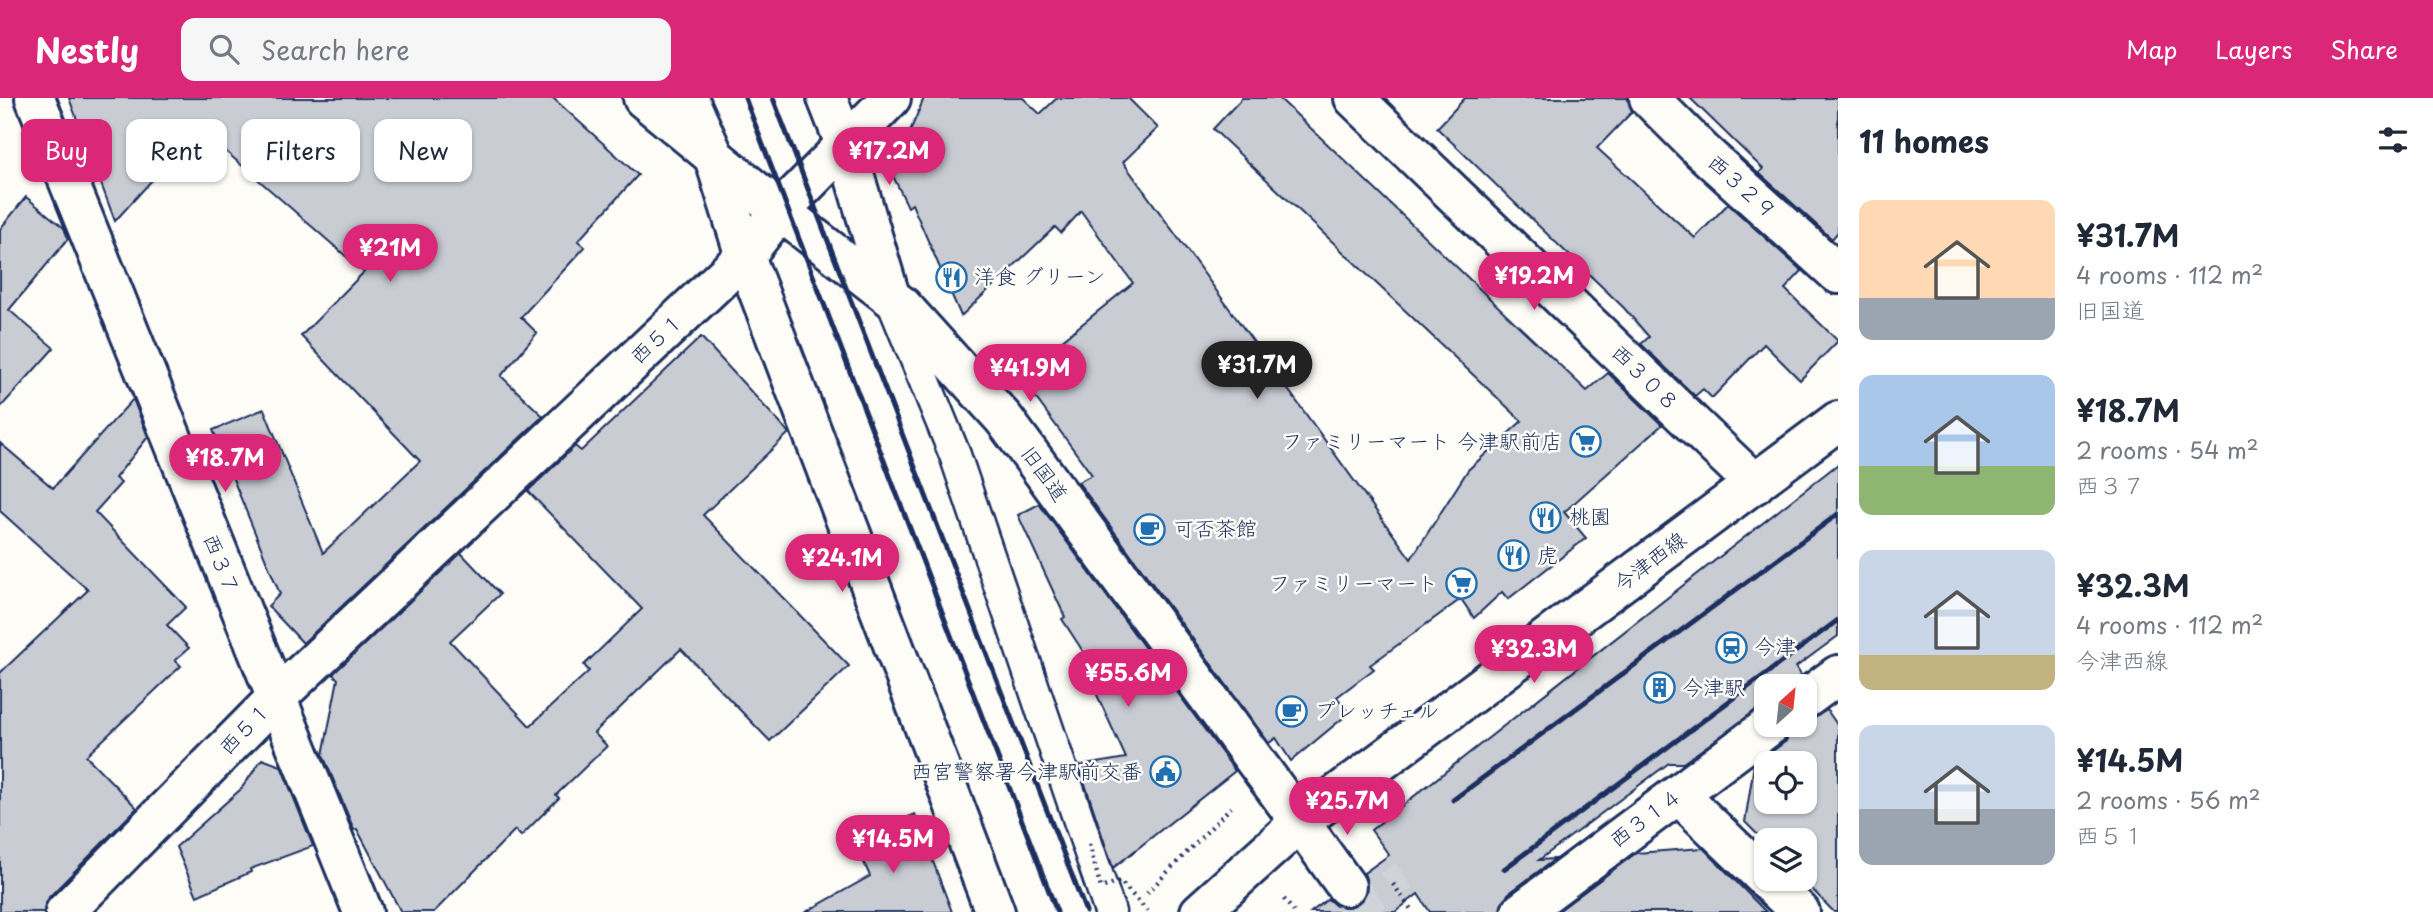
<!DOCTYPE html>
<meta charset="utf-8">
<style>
:root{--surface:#fff;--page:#f6f6f7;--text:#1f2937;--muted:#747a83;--accent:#db2777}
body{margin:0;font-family:"Playpen Sans","Klee One",sans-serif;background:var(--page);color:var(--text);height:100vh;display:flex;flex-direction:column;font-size:26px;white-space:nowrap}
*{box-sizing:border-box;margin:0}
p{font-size:23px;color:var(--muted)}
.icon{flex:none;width:38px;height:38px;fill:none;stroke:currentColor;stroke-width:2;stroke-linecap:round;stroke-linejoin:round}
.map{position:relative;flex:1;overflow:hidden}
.sheet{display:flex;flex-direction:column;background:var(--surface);width:595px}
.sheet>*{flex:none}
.banner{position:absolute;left:21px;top:21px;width:665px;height:63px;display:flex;gap:14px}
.needle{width:46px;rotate:27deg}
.controls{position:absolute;left:1754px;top:576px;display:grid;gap:14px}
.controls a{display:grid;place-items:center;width:63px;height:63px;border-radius:14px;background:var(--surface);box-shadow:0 2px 5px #0004;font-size:35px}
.price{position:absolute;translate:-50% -60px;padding:0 16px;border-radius:24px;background:var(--accent);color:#fff;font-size:23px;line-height:46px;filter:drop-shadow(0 2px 4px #0008)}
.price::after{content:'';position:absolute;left:50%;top:42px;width:21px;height:16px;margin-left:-10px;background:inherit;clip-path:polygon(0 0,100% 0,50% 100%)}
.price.active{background:#222;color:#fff}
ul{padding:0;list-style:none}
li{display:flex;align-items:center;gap:21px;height:175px;padding:0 21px}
li span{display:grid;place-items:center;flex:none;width:196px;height:140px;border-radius:14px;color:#555}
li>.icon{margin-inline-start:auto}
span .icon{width:84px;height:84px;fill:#fffc;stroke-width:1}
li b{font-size:30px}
h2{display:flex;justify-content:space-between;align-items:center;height:84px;padding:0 21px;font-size:30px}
.chip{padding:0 24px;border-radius:14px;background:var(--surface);box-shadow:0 2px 5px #0004;font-size:24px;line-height:63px}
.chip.active{background:var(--accent);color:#fff}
header{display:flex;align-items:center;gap:42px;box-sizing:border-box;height:98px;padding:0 35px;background:var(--accent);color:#fff}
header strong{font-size:33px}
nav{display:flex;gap:38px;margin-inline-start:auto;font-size:24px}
.search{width:490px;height:63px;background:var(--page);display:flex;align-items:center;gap:18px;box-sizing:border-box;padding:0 24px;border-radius:14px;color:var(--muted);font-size:26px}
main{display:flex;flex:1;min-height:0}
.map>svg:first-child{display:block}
.building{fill:#c9ccd3;stroke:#1b2f5e;stroke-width:2;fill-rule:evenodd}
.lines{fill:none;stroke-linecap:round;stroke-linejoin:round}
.pedestrian-tunnel{stroke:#d0d3d8;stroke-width:30;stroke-dasharray:30 15;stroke-linecap:butt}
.tertiary-tunnel{stroke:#d0d3d8;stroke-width:38;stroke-dasharray:38 19;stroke-linecap:butt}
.pedestrian-casing{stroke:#1b2f5e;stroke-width:35}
.minor-casing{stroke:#1b2f5e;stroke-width:44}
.tertiary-casing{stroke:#1b2f5e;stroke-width:44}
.path{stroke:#1b2f5e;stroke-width:4.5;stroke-dasharray:2 5;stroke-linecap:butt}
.pedestrian{stroke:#fdfcf7;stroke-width:30}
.minor{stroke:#fdfcf7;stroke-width:38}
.tertiary{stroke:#fdfcf7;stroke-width:38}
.rail{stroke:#1b2f5e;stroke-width:5}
.path-bridge{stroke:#1b2f5e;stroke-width:4.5;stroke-dasharray:2 5;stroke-linecap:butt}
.labels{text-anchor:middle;stroke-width:5;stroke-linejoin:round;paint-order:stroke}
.street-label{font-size:21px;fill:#1b2f5e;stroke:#fdfcf7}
.poi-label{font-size:21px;fill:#1b2f5e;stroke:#fdfcf7;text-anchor:start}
</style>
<header>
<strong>Nestly</strong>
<div class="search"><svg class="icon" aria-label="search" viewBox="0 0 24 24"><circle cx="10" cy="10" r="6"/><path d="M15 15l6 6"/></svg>Search here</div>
<nav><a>Map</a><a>Layers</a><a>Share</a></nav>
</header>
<main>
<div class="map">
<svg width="1838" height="814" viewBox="0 0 1838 814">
<rect width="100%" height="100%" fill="#fdfcf7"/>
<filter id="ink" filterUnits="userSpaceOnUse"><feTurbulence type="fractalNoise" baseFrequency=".0143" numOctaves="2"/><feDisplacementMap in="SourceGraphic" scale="14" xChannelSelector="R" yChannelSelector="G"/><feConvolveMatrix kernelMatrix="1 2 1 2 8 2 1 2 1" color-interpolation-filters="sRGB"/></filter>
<g filter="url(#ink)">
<!-- building -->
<g class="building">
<polygon points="69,0 553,0 638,77 578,143 585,149 521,219 537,235 501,278 543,318 303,545 268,508 280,496 213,332 264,311 323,455 420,363 301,238 364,174 199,30 115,123"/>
<polygon points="924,0 1023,0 1040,16 1057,0 1128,0 1158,30 1123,64 1411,461 1468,372 1522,323 1213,31 1242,0 1279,0 1587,293 1608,275 1662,327 1564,414 1586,440 1508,501 1502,494 1474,520 1461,501 1370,567 1374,571 1337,599 1349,615 1291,663 1276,640 1269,645 1078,384 1092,377 1019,277 1133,185 1081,113 1061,135 1055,129 961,218 912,106 908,109 892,76"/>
<polygon points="1465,0 1628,0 1632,14 1597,50 1695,140 1728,106 1802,173 1785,191 1838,243 1800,282 1764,246 1712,300 1703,291 1695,298 1641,246 1649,239 1624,210 1437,30"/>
<polygon points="1690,0 1838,0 1838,134 1832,141 1759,75 1763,71"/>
<polygon points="26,99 64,130 68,141 9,212 54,250 0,310 0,131"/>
<polygon points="701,239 789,335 703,417 849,568 770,643 681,551 594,635 607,648 556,697 559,700 521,738 515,732 434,814 401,814 357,731 354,732 323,657 338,581 333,576 461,455 500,496 450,543 530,628 589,573 584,567 642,511 528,393 575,348 581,353"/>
<polygon points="133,301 148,339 115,380 121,385 95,414 186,509 167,527 189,550 175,562 181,568 86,658 137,710 49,799 44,814 0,814 0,575 88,492 0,413 0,345 53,390"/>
<polygon points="1838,366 1838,538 1796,569 1801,577 1788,588 1766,588 1766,606 1683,665 1669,665 1539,762 1555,761 1508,796 1500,814 1430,814 1418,796 1395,814 1311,814 1328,801 1336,808 1347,810 1359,805 1366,798 1368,787 1364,775 1389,757 1371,732"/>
<polygon points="1039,406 1235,673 1113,770 1079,668 1126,660 1081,562 1086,558 1062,521 1065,519 1018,417"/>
<path d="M1827 612 1838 628V814H1834L1801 780H1804V742H1766V745L1745 724 1754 667 1786 643 1793 626H1804V624ZM1766 665H1804V704H1766Z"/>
<polygon points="262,661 281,668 313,748 250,771 251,774 197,798 176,749 241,691"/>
<polygon points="915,716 952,814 806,814 870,778 854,742"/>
<polygon points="1703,750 1766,814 1557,814 1636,755"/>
</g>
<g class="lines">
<!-- pedestrian-tunnel -->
<polyline class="pedestrian-tunnel" points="1353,814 1404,777"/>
<!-- tertiary-tunnel -->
<polyline class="tertiary-tunnel" points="1346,788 1363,814"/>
<defs>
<polyline id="pedestrian" points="894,208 955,357 1110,814"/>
<g id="minor">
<polyline points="35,0 363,814"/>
<polyline points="643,0 780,113 902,208 1004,321 1300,724"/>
<polyline points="688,0 713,56 745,158 995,814"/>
<polyline points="827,0 845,46 890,198"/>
<polyline points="1354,0 1755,386"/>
<polyline points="1649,0 1702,53 1838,176"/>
<polyline points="1804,602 1838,577"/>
<polyline points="1679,697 1800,814"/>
<polyline points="65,814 275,601 745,158 780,113 891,0"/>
<polyline points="1521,814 1772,626"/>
</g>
<g id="tertiary">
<polyline points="1300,724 1346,788"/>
<polyline points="1200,814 1300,724 1838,323"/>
</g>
</defs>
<!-- pedestrian casing -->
<use href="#pedestrian" class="pedestrian-casing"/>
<!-- minor casing -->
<use href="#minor" class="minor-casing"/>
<!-- tertiary casing -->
<use href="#tertiary" class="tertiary-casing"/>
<!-- path -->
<g class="path">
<polyline points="1393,786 1413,814"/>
<polyline points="1147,795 1231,709"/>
<polyline points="1284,801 1294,814"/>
</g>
<!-- pedestrian -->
<use href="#pedestrian" class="pedestrian"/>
<!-- minor -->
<use href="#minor" class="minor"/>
<!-- tertiary -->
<use href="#tertiary" class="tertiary"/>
<!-- rail -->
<g class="rail">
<polyline points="745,0 1057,814"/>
<polyline points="773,0 1086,814"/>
<polyline points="1453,702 1838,416"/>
<polyline points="1504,771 1838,522"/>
</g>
<!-- path-bridge -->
<polyline class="path-bridge" points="1089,746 1101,790 1120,783 1148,814"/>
</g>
</g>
<!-- icons -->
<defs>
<symbol id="restaurant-ring" viewBox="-11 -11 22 22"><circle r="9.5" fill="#fdfcf7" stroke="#1f6fb2" stroke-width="1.5"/><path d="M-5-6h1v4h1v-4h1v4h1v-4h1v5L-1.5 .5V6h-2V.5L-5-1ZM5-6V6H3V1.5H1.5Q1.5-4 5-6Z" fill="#1f6fb2"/></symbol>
<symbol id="supermarket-ring" viewBox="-11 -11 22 22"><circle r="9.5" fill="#fdfcf7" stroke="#1f6fb2" stroke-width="1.5"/><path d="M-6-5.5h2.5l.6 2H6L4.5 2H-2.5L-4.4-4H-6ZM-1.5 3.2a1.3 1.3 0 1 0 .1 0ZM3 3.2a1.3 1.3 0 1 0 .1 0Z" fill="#1f6fb2"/></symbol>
<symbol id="cafe-ring" viewBox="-11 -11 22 22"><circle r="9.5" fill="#fdfcf7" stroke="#1f6fb2" stroke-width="1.5"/><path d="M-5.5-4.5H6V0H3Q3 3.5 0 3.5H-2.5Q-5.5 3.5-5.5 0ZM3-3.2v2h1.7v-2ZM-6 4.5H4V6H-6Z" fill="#1f6fb2"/></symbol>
<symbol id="station-ring" viewBox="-11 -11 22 22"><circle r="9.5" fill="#fdfcf7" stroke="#1f6fb2" stroke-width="1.5"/><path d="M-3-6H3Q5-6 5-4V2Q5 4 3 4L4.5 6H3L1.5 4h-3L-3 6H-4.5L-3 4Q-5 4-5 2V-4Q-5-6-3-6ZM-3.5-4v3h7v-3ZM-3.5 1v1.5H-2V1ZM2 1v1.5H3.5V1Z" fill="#1f6fb2"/></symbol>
<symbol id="building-ring" viewBox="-11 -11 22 22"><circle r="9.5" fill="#fdfcf7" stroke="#1f6fb2" stroke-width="1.5"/><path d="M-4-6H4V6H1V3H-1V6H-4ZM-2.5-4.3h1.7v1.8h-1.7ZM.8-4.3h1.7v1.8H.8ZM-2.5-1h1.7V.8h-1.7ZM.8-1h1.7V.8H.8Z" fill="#1f6fb2"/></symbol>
<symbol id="civic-ring" viewBox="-11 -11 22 22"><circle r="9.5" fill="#fdfcf7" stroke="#1f6fb2" stroke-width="1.5"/><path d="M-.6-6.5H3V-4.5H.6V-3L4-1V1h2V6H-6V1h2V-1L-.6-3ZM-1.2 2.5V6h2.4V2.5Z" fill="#1f6fb2"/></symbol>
</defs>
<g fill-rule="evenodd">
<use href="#restaurant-ring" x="934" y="162" width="35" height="35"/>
<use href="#supermarket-ring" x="1568" y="326" width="35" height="35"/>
<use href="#restaurant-ring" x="1528" y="402" width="35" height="35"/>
<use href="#cafe-ring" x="1132" y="414" width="35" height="35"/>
<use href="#restaurant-ring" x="1496" y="440" width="35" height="35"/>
<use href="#supermarket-ring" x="1444" y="468" width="35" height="35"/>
<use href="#station-ring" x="1714" y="532" width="35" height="35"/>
<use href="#building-ring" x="1642" y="572" width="35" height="35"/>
<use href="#cafe-ring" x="1274" y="596" width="35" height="35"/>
<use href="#civic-ring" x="1148" y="656" width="35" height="35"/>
</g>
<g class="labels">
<!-- street labels -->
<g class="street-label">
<text transform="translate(1742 89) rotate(42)" y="7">西３２９</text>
<text transform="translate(657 241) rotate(-43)" y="7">西５１</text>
<text transform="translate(1645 280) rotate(44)" y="7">西３０８</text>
<text transform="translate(1044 376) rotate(54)" y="7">旧国道</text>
<text transform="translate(1650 464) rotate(-37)" y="7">今津西線</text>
<text transform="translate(221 466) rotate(68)" y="7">西３７</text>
<text transform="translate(245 631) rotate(-46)" y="7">西５１</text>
<text transform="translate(1646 720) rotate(-37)" y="7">西３１４</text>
</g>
<!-- poi labels -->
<g class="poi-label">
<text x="974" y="186">洋食 グリーン</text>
<text x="1562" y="351" text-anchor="end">ファミリーマート 今津駅前店</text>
<text x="1569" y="426">桃園</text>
<text x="1173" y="438">可否茶館</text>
<text x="1537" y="465">虎</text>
<text x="1438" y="493" text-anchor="end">ファミリーマート</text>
<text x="1754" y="556">今津</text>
<text x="1682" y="597">今津駅</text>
<text x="1315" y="620">プレッチェル</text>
<text x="1142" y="681" text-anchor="end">西宮警察署今津駅前交番</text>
</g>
</g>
</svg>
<div class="controls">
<a><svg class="needle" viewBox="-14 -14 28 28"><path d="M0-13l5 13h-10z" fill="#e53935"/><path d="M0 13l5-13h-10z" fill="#747a83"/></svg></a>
<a><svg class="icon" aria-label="locate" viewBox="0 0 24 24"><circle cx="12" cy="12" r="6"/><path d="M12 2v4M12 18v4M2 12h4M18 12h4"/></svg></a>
<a><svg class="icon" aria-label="layers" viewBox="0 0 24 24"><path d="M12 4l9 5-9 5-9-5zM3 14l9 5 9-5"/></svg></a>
</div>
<b class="price" style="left:889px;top:89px">¥17.2M</b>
<b class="price" style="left:390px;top:186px">¥21M</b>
<b class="price" style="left:1534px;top:214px">¥19.2M</b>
<b class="price active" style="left:1257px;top:303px">¥31.7M</b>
<b class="price" style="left:1030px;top:306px">¥41.9M</b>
<b class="price" style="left:225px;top:396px">¥18.7M</b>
<b class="price" style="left:842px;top:496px">¥24.1M</b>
<b class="price" style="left:1534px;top:587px">¥32.3M</b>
<b class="price" style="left:1128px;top:611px">¥55.6M</b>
<b class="price" style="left:1347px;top:739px">¥25.7M</b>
<b class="price" style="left:893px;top:777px">¥14.5M</b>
<div class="banner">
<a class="chip active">Buy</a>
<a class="chip">Rent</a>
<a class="chip">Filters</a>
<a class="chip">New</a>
</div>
</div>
<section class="sheet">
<h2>11 homes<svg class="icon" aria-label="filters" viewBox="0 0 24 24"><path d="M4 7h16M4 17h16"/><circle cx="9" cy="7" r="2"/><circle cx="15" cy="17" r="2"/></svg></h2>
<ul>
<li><span style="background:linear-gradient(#ffd9b3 70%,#9aa5b1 0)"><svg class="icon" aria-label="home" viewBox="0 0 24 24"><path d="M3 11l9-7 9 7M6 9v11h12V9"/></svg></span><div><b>¥31.7M</b><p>4 rooms · 112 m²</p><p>旧国道</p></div></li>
<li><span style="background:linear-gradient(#a9c7e8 65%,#8fb573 0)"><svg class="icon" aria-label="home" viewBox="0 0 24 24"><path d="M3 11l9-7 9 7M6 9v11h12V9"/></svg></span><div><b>¥18.7M</b><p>2 rooms · 54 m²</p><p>西３７</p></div></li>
<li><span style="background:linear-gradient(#c9d6e8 75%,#c2b280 0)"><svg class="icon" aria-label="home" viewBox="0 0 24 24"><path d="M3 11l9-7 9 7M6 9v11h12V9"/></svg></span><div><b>¥32.3M</b><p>4 rooms · 112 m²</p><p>今津西線</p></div></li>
<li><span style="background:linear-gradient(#c9d6e8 60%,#9aa5b1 0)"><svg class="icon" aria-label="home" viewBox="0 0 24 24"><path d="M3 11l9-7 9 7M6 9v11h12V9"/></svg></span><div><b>¥14.5M</b><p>2 rooms · 56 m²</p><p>西５１</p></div></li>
</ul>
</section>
</main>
